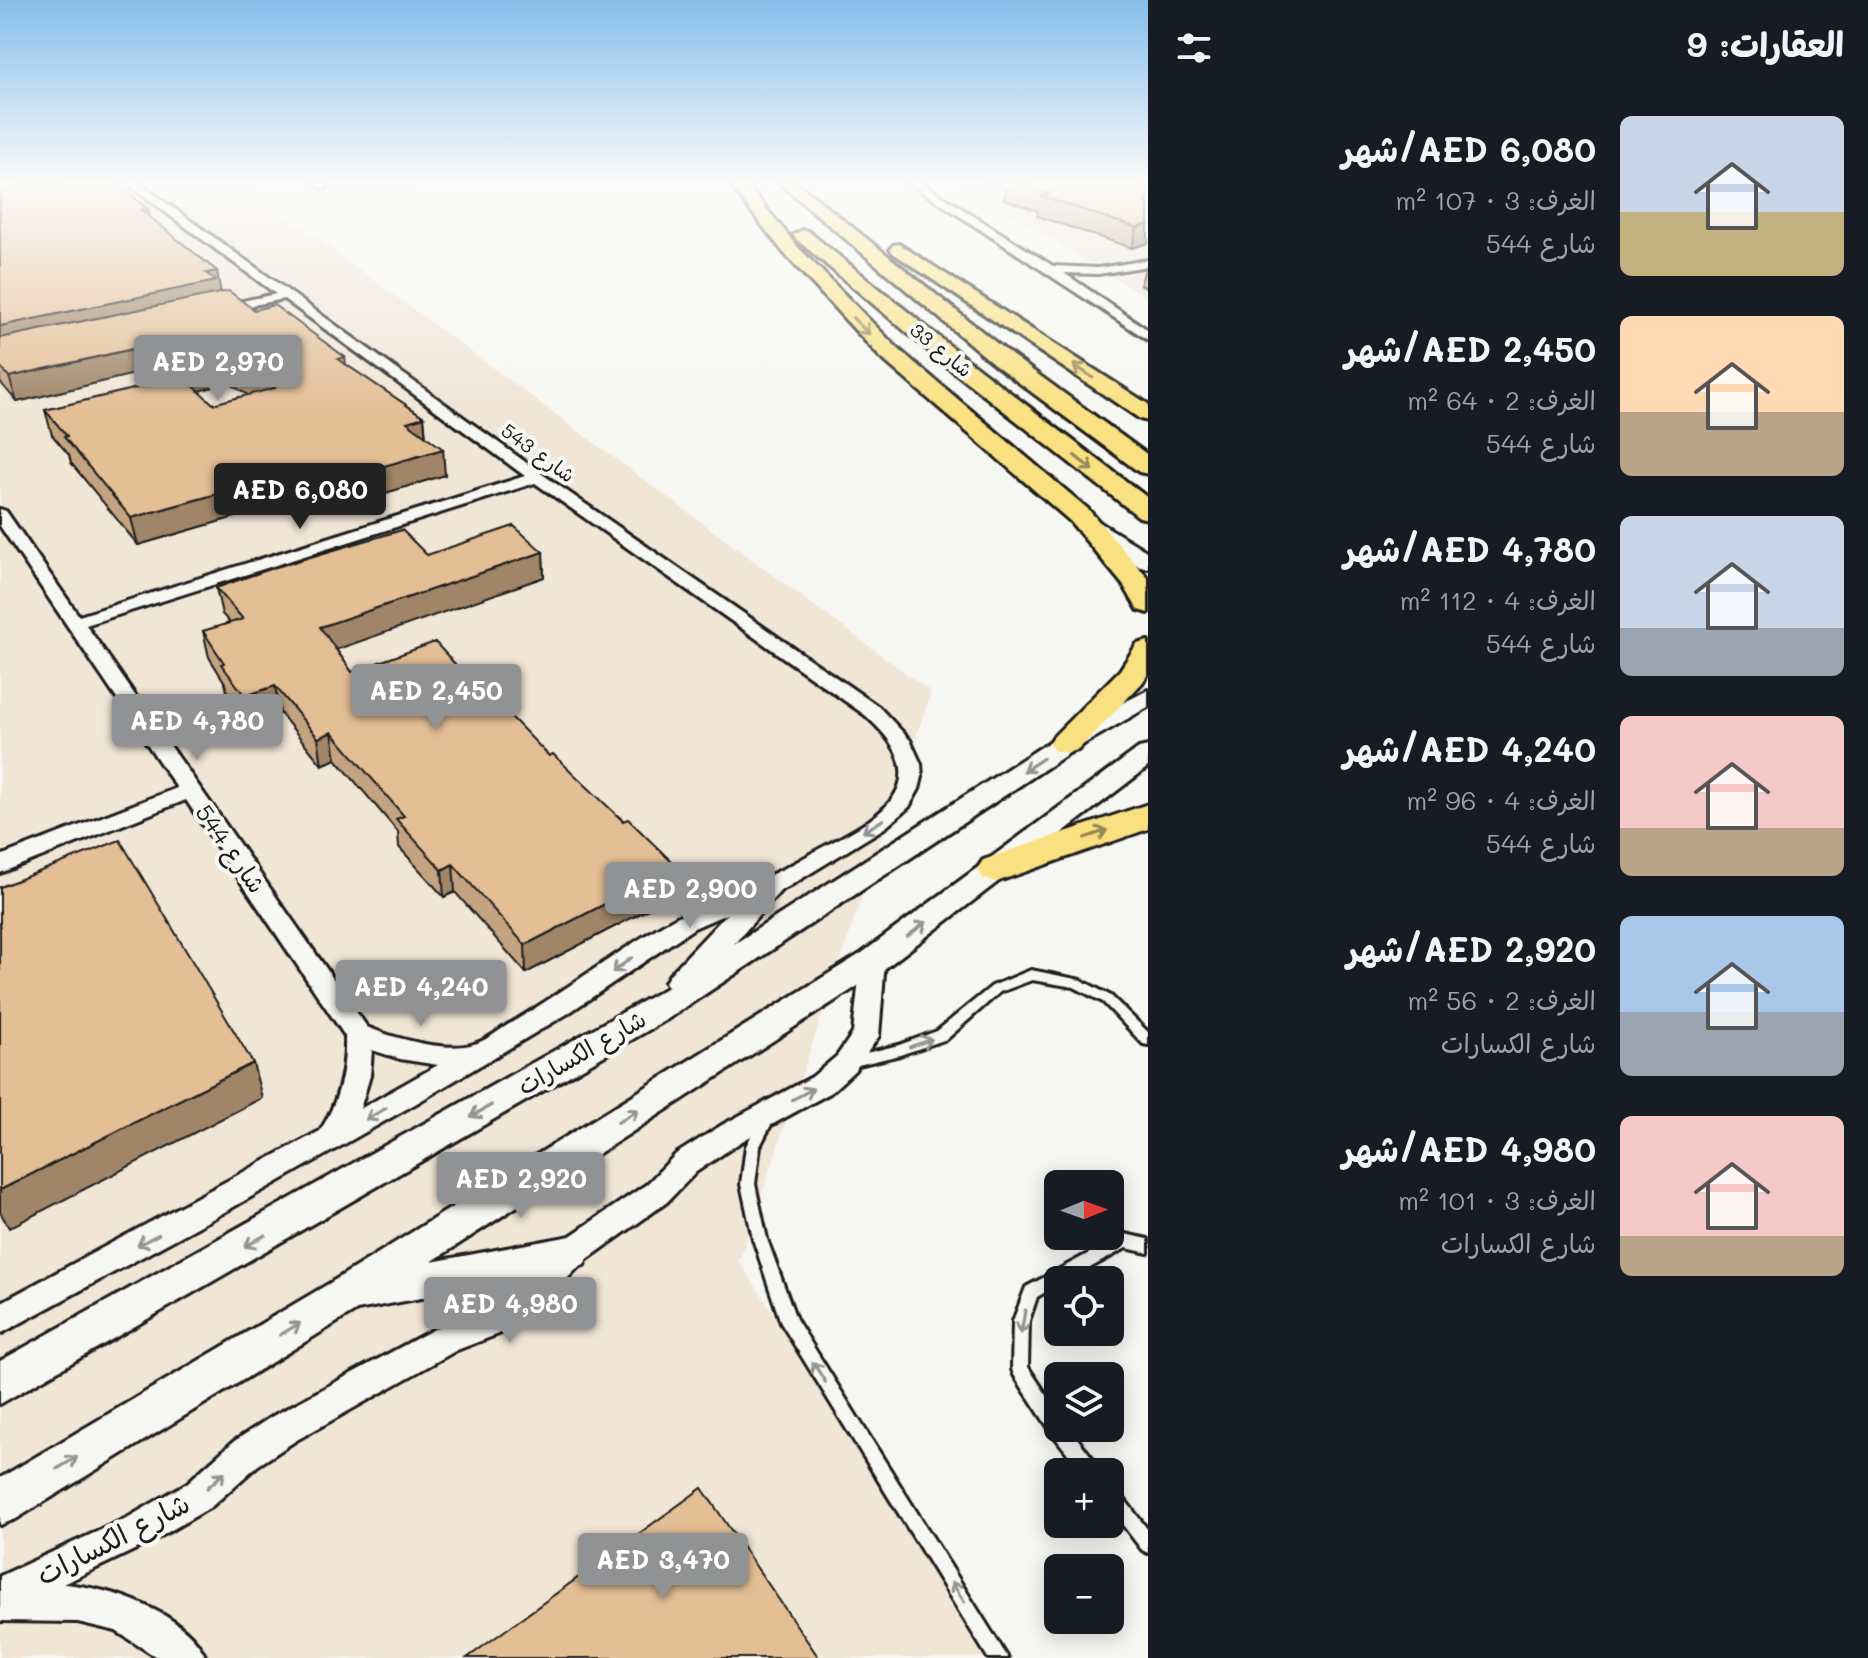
<!DOCTYPE html>
<html lang="ar">
<meta charset="utf-8">
<style>
:root{--surface:#171b24;--page:#242831;--text:#f1f3f6;--muted:#9ea1a6;--accent:#919294}
body{margin:0;font-family:Mali,"Playpen Sans Arabic",sans-serif;background:var(--page);color:var(--text);direction:rtl;height:100vh;display:flex;flex-direction:column;font-size:30px;white-space:nowrap}
*{box-sizing:border-box;margin:0}
p{font-size:26px;color:var(--muted)}
.icon{flex:none;width:44px;height:44px;fill:none;stroke:currentColor;stroke-width:2;stroke-linecap:round;stroke-linejoin:round}
.map{position:relative;flex:1;overflow:hidden;direction:ltr}
.side{display:flex;flex-direction:column;background:var(--surface);width:720px}
.side>*{flex:none}
.needle{width:52px;rotate:89deg}
.fabs{position:absolute;left:1044px;top:1170px;display:grid;gap:16px}
.fabs a{display:grid;place-items:center;width:80px;height:80px;border-radius:12px;background:var(--surface);box-shadow:0 4px 20px #0003;font-size:40px}
.price{position:absolute;translate:-50% -68px;padding:0 18px;border-radius:8px;background:var(--accent);color:#fff;font-size:26px;line-height:52px;filter:drop-shadow(0 2px 4px #0008)}
.price::after{content:'';position:absolute;left:50%;top:48px;width:24px;height:18px;margin-left:-12px;background:inherit;clip-path:polygon(0 0,100% 0,50% 100%)}
.price.active{background:#222;color:#fff}
ul{padding:0;list-style:none}
li{display:flex;align-items:center;gap:24px;height:200px;padding:0 24px}
li span{display:grid;place-items:center;flex:none;width:224px;height:160px;border-radius:12px;color:#555}
li>.icon{margin-inline-start:auto}
span .icon{width:96px;height:96px;fill:#fffc;stroke-width:1}
li b{font-size:34px}
h2{display:flex;justify-content:space-between;align-items:center;height:96px;padding:0 24px;font-size:34px}
main{display:flex;flex:1;min-height:0}
.map>svg:first-child{display:block}
.built{fill:#f1e5d6}
.lines{fill:none;stroke-linecap:round;stroke-linejoin:round}
.service-casing{stroke:#1c1c1c;stroke-width:6}
.minor-casing{stroke:#1c1c1c;stroke-width:6}
.tertiary-casing{stroke:#1c1c1c;stroke-width:6}
.trunk-casing{stroke:#1c1c1c;stroke-width:6}
.service{fill:#f6f6f2;fill-rule:evenodd}
.minor{fill:#f6f6f2;fill-rule:evenodd}
.tertiary{fill:#f6f6f2;fill-rule:evenodd}
.trunk{fill:#f9e181;fill-rule:evenodd}
.wall{fill:#c4a380;stroke:#1c1c1c;stroke-width:2;fill-rule:evenodd}
.shaded-wall{fill:#a08568;stroke:#1c1c1c;stroke-width:2}
.building{fill:#e4be95;stroke:#1c1c1c;stroke-width:2;fill-rule:evenodd}
.oneway{stroke:#968854}
.oneway2{stroke:#949492}
.labels{text-anchor:middle;stroke-width:8;stroke-linejoin:round;paint-order:stroke}
.far-street-label{font-size:20px;fill:#1c1c1c;stroke:#f6f6f2}
.street-label{font-size:24px;fill:#1c1c1c;stroke:#f6f6f2}
.near-street-label{font-size:28px;fill:#1c1c1c;stroke:#f6f6f2}
</style>
<main>
<section class="side">
<h2>العقارات: 9<svg class="icon" aria-label="filters" viewBox="0 0 24 24"><path d="M4 7h16M4 17h16"/><circle cx="9" cy="7" r="2"/><circle cx="15" cy="17" r="2"/></svg></h2>
<ul>
<li><span style="background:linear-gradient(#c9d6e8 60%,#c2b280 0)"><svg class="icon" aria-label="home" viewBox="0 0 24 24"><path d="M3 11l9-7 9 7M6 9v11h12V9"/></svg></span><div><b>AED 6,080/شهر</b><p>الغرف: 3 · 107 m²</p><p>شارع 544</p></div></li>
<li><span style="background:linear-gradient(#ffd9b3 60%,#b9a48a 0)"><svg class="icon" aria-label="home" viewBox="0 0 24 24"><path d="M3 11l9-7 9 7M6 9v11h12V9"/></svg></span><div><b>AED 2,450/شهر</b><p>الغرف: 2 · 64 m²</p><p>شارع 544</p></div></li>
<li><span style="background:linear-gradient(#c9d6e8 70%,#9aa5b1 0)"><svg class="icon" aria-label="home" viewBox="0 0 24 24"><path d="M3 11l9-7 9 7M6 9v11h12V9"/></svg></span><div><b>AED 4,780/شهر</b><p>الغرف: 4 · 112 m²</p><p>شارع 544</p></div></li>
<li><span style="background:linear-gradient(#f6c9c9 70%,#b9a48a 0)"><svg class="icon" aria-label="home" viewBox="0 0 24 24"><path d="M3 11l9-7 9 7M6 9v11h12V9"/></svg></span><div><b>AED 4,240/شهر</b><p>الغرف: 4 · 96 m²</p><p>شارع 544</p></div></li>
<li><span style="background:linear-gradient(#a9c7e8 60%,#9aa5b1 0)"><svg class="icon" aria-label="home" viewBox="0 0 24 24"><path d="M3 11l9-7 9 7M6 9v11h12V9"/></svg></span><div><b>AED 2,920/شهر</b><p>الغرف: 2 · 56 m²</p><p>شارع الكسارات</p></div></li>
<li><span style="background:linear-gradient(#f6c9c9 75%,#b9a48a 0)"><svg class="icon" aria-label="home" viewBox="0 0 24 24"><path d="M3 11l9-7 9 7M6 9v11h12V9"/></svg></span><div><b>AED 4,980/شهر</b><p>الغرف: 3 · 101 m²</p><p>شارع الكسارات</p></div></li>
</ul>
</section>
<div class="map">
<svg width="1148" height="1658" viewBox="0 0 1148 1658">
<rect width="100%" height="100%" fill="#f6f6f2"/>
<filter id="ink" filterUnits="userSpaceOnUse"><feTurbulence type="fractalNoise" baseFrequency=".0125" numOctaves="2"/><feDisplacementMap in="SourceGraphic" scale="16" xChannelSelector="R" yChannelSelector="G"/><feConvolveMatrix kernelMatrix="1 2 1 2 8 2 1 2 1" color-interpolation-filters="sRGB"/></filter>
<g filter="url(#ink)">
<!-- built -->
<g class="built">
<polygon points="0,182 241,182 931,692 739,1261 1000,1658 0,1658"/>
<polygon points="305,182 404,182 412,195 347,207"/>
<polygon points="958,182 1148,182 1148,298"/>
</g>
<g class="lines">
<defs>
<g id="service">
<polygon points="315,182 321,182 327,188 323,189"/>
<polygon points="1031,970 1081,980 1111,996 1148,1032 1148,1045 1143,1044 1103,1002 1074,987 1032,980 1000,992 947,1039 900,1055 850,1067 845,1066 843,1062 845,1058 850,1057 899,1045 937,1031 992,986"/>
<polygon points="768,1111 773,1113 775,1117 760,1146 755,1184 767,1239 796,1319 1008,1658 988,1658 781,1323 753,1239 741,1184 746,1146 763,1113"/>
<polygon points="1125,1234 1148,1239 1148,1253 1126,1248 1068,1280 1058,1280 1058,1285 1037,1297 1029,1321 1028,1367 1058,1412 1058,1428 1069,1428 1099,1466 1102,1472 1082,1472 1052,1433 1014,1375 1012,1369 1013,1321 1026,1287"/>
<polygon points="1110,1485 1116,1488 1148,1530 1148,1553 1142,1550 1110,1508"/>
</g>
<g id="minor">
<path d="M125 182H137L542 474 879 707 910 740 921 764 922 777 919 789 909 807 886 827 788 887 694 928 567 1014 415 1104 214 1218 0 1334V1303L320 1131C339 1101 346 1071 345 1036L186 800 0 873V856L177 788 0 526V509L6 511 79 616 525 476 284 299 214 313V307L276 294ZM535 483 865 715C886 734 913 762 896 793 880 822 835 839 807 856 760 884 706 898 659 927 609 957 562 993 511 1023 500 1029 487 1041 474 1044 446 1053 393 1038 367 1027L86 625ZM372 1050 400 1059 438 1065 360 1109 370 1076Z"/>
<polygon points="908,182 920,182 1053,266 1098,268 1148,260 1148,266 1098,274 1064,273 1148,330 1148,340"/>
<path d="M873 952 882 955 885 961 879 1036 855 1070 830 1093 742 1141 696 1172 667 1202 582 1263 534 1314 509 1330 457 1350 295 1441 257 1466 211 1507 151 1542 63 1584C109 1587 187 1613 206 1658H158L116 1631 78 1622 0 1621V1576L127 1518 187 1483 233 1442 271 1417 436 1328 488 1309 512 1294 560 1243 647 1184 676 1154 722 1125 812 1077 837 1056 853 1033 861 961 864 955Z"/>
</g>
<g id="tertiary">
<polygon points="1086,514 1148,552 1148,568 1140,567 1079,524 1076,520 1079,516"/>
<polygon points="1148,690 1148,707 1075,749 666,1020 0,1404 0,1361 668,987 665,982 670,974 757,882 767,879 777,882 782,889 734,944 1057,737"/>
<polygon points="1148,746 1148,767 884,969 431,1262 571,1236 584,1241 590,1253 584,1265 571,1270 357,1310 16,1519 0,1525 0,1478 330,1283 862,953 1139,748"/>
</g>
<g id="trunk">
<polygon points="728,182 745,182 796,245 896,347 1088,509 1148,578 1148,613 1138,610 1124,586 1070,521 880,357 784,253"/>
<polygon points="778,182 796,182 1010,354 1148,455 1148,474 1139,472 994,364"/>
<polygon points="802,230 808,231 965,358 1148,498 1148,519 1139,517 949,368 796,239 793,235"/>
<polygon points="899,244 1148,404 1148,421 1140,419 893,253 890,249 893,245"/>
<polygon points="1148,641 1148,674 1142,683 1078,750 1066,753 1054,750 1049,743 1054,736 1120,670 1137,644"/>
<polygon points="1148,804 1148,829 996,882 983,878 977,869 983,860"/>
</g>
</defs>
<!-- service casing -->
<use href="#service" class="service-casing"/>
<!-- minor casing -->
<use href="#minor" class="minor-casing"/>
<!-- tertiary casing -->
<use href="#tertiary" class="tertiary-casing"/>
<!-- trunk casing -->
<use href="#trunk" class="trunk-casing"/>
<!-- service -->
<use href="#service" class="service"/>
<!-- minor -->
<use href="#minor" class="minor"/>
<!-- tertiary -->
<use href="#tertiary" class="tertiary"/>
<!-- trunk -->
<use href="#trunk" class="trunk"/>
</g>
<!-- wall -->
<g class="wall">
<path d="M0 182 148 209 150 217 221 292 345 357 346 365 424 417 426 437 445 475 336 508 318 493 138 545 71 463 69 455 52 435 45 410 158 383 155 369 17 402 0 382ZM229 383 248 395 213 404 198 391Z"/>
<polygon points="986,182 1138,182 1136,183 1148,187 1148,243 1132,248 1037,216 1038,211 1004,199 1006,189"/>
<polygon points="1148,265 1148,288 1140,285 1146,266"/>
<polygon points="543,552 544,577 336,649 352,672 485,697 549,756 677,867 675,895 526,973 455,892 444,897 399,847 398,832 336,759 322,765 280,713 251,723 227,691 225,683 209,657 203,631 230,623 222,614 216,588"/>
</g>
<!-- shaded-wall -->
<g class="shaded-wall">
<polygon points="1148,224 1148,243 1132,248 1137,228"/>
<polygon points="217,271 221,293 0,351 0,326"/>
<polygon points="150,345 155,369 17,402 9,377"/>
<polygon points="224,359 229,383 182,395 176,370"/>
<polygon points="424,417 426,443 407,422"/>
<polygon points="443,449 445,475 336,508 332,481"/>
<polygon points="314,467 318,493 138,545 131,518"/>
<polygon points="543,552 544,577 324,654 320,627"/>
<polygon points="275,686 280,713 251,723 245,696"/>
<polygon points="332,732 336,759 322,765 318,738"/>
<polygon points="453,864 455,892 444,897 442,870"/>
<polygon points="677,867 675,895 526,973 525,945"/>
<polygon points="253,1063 262,1098 9,1228 0,1212 0,1190"/>
</g>
<!-- building -->
<g class="building">
<polygon points="0,182 115,182 148,209 141,210 217,271 206,273 216,281 0,326"/>
<polygon points="1015,182 1135,182 1148,187 1148,201 1145,202 1148,203 1148,224 1137,228 1041,196 1050,194"/>
<path d="M229 291 254 310 274 305 345 357 338 359 424 417 407 422 443 449 332 481 314 467 131 518 64 437 67 436 45 410 159 383 150 345 9 377 0 366V338ZM224 359 275 388 213 404 176 370Z"/>
<polygon points="514,526 543,552 320,627 352,672 435,642 485,697 490,695 549,756 553,754 623,821 628,819 677,867 525,945 453,864 442,870 396,819 404,816 332,732 318,738 275,686 245,696 221,664 224,663 203,631 243,619 216,588 273,568 402,530 427,555"/>
<polygon points="120,840 253,1063 0,1190 0,887"/>
<polygon points="702,1488 819,1658 467,1658"/>
</g>
<!-- one-way arrows -->
<defs><path id="oneway-shaft" d="M-6 0H5M1.5-3L5.5 0L1.5 3" fill="none" stroke-width="1.6" stroke-linecap="round" stroke-linejoin="round" transform="scale(2)"/></defs>
<g class="oneway">
<use href="#oneway-shaft" transform="translate(861 326) rotate(45)"/>
<use href="#oneway-shaft" transform="translate(1083 371) rotate(-146)"/>
<use href="#oneway-shaft" transform="translate(1084 463) rotate(38)"/>
<use href="#oneway-shaft" transform="translate(1096 834) rotate(-19)"/>
</g>
<g class="oneway2">
<use href="#oneway-shaft" transform="translate(1033 765) rotate(147)"/>
<use href="#oneway-shaft" transform="translate(873 826) rotate(148)"/>
<use href="#oneway-shaft" transform="translate(917 929) rotate(-37)"/>
<use href="#oneway-shaft" transform="translate(622 965) rotate(143)"/>
<use href="#oneway-shaft" transform="translate(921 1043) rotate(-19)"/>
<use href="#oneway-shaft" transform="translate(803 1094) rotate(-28)"/>
<use href="#oneway-shaft" transform="translate(481 1111) rotate(150)"/>
<use href="#oneway-shaft" transform="translate(376 1114) rotate(150)"/>
<use href="#oneway-shaft" transform="translate(628 1116) rotate(-32)"/>
<use href="#oneway-shaft" transform="translate(148 1240) rotate(152)"/>
<use href="#oneway-shaft" transform="translate(255 1241) rotate(150)"/>
<use href="#oneway-shaft" transform="translate(1023 1322) rotate(100)"/>
<use href="#oneway-shaft" transform="translate(290 1329) rotate(-31)"/>
<use href="#oneway-shaft" transform="translate(819 1372) rotate(-122)"/>
<use href="#oneway-shaft" transform="translate(67 1463) rotate(-31)"/>
<use href="#oneway-shaft" transform="translate(216 1480) rotate(-42)"/>
<use href="#oneway-shaft" transform="translate(958 1592) rotate(-122)"/>
</g>
</g>
<!-- sky -->
<linearGradient id="sky" x2="0" y2="1"><stop stop-color="#86beec"/><stop offset="0.44" stop-color="#fbfbf9"/><stop offset="1" stop-color="#fbfbf9" stop-opacity="0"/></linearGradient>
<rect width="1148" height="414" fill="url(#sky)"/>
<g class="labels">
<!-- far-street labels -->
<g class="far-street-label">
<text transform="translate(941 350) rotate(39)" y="7">شارع 33</text>
<text transform="translate(538 453) rotate(36)" y="7">شارع 543</text>
</g>
<!-- street labels -->
<g class="street-label">
<text transform="translate(230 849) rotate(55)" y="8">شارع 544</text>
<text transform="translate(582 1053) rotate(-30)" y="8">شارع الكسارات</text>
</g>
<!-- near-street labels -->
<g class="near-street-label">
<text transform="translate(113 1539) rotate(-27)" y="10">شارع الكسارات</text>
</g>
</g>
</svg>
<div class="fabs">
<a><svg class="needle" viewBox="-14 -14 28 28"><path d="M0-13l5 13h-10z" fill="#e53935"/><path d="M0 13l5-13h-10z" fill="#9ea1a6"/></svg></a>
<a><svg class="icon" aria-label="locate" viewBox="0 0 24 24"><circle cx="12" cy="12" r="6"/><path d="M12 2v4M12 18v4M2 12h4M18 12h4"/></svg></a>
<a><svg class="icon" aria-label="layers" viewBox="0 0 24 24"><path d="M12 4l9 5-9 5-9-5zM3 14l9 5 9-5"/></svg></a>
<a>+</a>
<a>−</a>
</div>
<b class="price" style="left:218px;top:403px">AED 2,970</b>
<b class="price active" style="left:300px;top:531px">AED 6,080</b>
<b class="price" style="left:436px;top:732px">AED 2,450</b>
<b class="price" style="left:197px;top:762px">AED 4,780</b>
<b class="price" style="left:690px;top:930px">AED 2,900</b>
<b class="price" style="left:421px;top:1028px">AED 4,240</b>
<b class="price" style="left:521px;top:1220px">AED 2,920</b>
<b class="price" style="left:510px;top:1345px">AED 4,980</b>
<b class="price" style="left:663px;top:1601px">AED 3,470</b>
</div>
</main>
